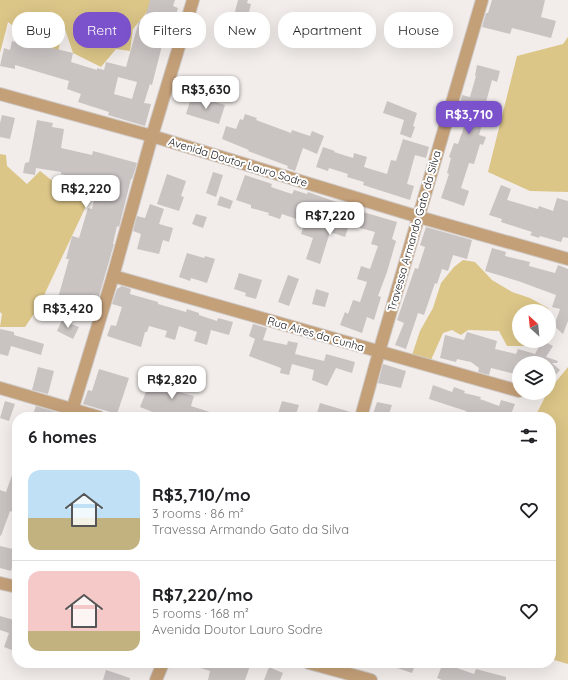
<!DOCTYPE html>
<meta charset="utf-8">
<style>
:root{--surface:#fff;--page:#f6f6f6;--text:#202124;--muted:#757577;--line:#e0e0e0;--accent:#7b52cb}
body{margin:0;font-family:Quicksand,sans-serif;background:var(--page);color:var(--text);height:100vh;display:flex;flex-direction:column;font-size:15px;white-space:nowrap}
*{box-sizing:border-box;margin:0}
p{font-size:13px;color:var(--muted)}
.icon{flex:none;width:22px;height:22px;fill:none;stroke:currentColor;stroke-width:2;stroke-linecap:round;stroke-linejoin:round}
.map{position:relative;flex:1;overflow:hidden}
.drawer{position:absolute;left:12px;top:412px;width:544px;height:256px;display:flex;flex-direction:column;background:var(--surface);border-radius:16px;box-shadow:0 4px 16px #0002}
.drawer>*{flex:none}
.guide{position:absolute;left:12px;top:12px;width:544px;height:36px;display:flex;gap:8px}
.needle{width:26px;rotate:333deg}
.fabs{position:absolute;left:512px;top:304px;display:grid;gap:8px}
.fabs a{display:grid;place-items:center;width:44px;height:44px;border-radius:50%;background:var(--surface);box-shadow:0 4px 16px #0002;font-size:20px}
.price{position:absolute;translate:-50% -34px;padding:0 9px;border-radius:8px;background:#fff;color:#222;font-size:13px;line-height:26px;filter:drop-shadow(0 1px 2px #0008)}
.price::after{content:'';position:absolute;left:50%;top:24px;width:12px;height:9px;margin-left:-6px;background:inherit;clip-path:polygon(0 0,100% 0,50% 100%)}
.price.on{background:var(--accent);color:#fff}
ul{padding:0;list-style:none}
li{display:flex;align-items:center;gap:12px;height:100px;padding:0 16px}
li+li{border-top:1px solid var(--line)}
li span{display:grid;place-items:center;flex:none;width:112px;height:80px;border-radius:12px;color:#555}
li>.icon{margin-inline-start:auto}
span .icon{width:48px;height:48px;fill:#fffc;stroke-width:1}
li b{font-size:17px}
h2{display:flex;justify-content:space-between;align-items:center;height:48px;padding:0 16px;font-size:17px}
.chip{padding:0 14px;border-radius:16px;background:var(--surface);box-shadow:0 4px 16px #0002;font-size:14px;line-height:36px}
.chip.on{background:var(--accent);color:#fff}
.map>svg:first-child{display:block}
.green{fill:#dbc587}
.building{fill:#c9c3c2;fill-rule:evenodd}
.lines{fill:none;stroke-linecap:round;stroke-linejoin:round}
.minor-casing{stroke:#cfcac8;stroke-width:14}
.minor{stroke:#c4a079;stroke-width:12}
.labels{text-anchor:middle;stroke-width:4;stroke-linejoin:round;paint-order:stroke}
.street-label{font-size:11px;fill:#171515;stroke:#fff}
</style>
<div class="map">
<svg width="568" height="680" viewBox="0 0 568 680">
<rect width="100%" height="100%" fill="#f2edea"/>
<!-- green -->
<g class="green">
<polygon points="0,0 157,0 133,29 130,51 116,49 101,67 73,53 63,23 57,60 50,59 53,41 47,37 40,46 8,22 0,53"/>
<polygon points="568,37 568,192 530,191 488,172 517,56 563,44"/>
<polygon points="0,154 6,155 7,166 27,184 40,171 60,187 87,204 38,308 25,327 0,327 2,314 0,312"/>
<polygon points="463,260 475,262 492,280 512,292 530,298 548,308 549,311 519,311 519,341 540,341 530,346 507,346 499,331 468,330 461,335 452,330 443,333 431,360 412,355 420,331 433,308 441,283 454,267"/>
<polygon points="568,367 568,664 551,659 551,417 535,417 547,393 549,393 549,390"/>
</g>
<!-- building -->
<g class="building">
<path d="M150 0H175L173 6 178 8 173 24 168 22 152 85 150 84 144 103 151 104 145 126 108 115 109 112 78 102 81 94 67 89 69 81 15 65V69L0 66 4 48 10 50 12 41 42 47V43L52 45V48L73 53 71 62 97 70V68L104 70 106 62 126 67 139 21 144 22ZM118 77 137 82 132 99 114 94Z"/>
<polygon points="238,0 248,0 247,3 251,4 243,34 230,31"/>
<polygon points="492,0 545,0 541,17 556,21 551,38 512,28 510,34 482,27 486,13 488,13"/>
<polygon points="477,65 500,71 497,82 492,80 486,102 487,102 481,121 483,121 479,135 486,137 483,145 480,144 474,164 469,163 461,188 469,191 464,206 441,198 449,174 447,173 451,158 449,157 454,143 458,144 464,127 457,125 463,104 460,104 462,95 470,97 476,76 475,76"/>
<polygon points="192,95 225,105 219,124 186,114"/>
<polygon points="387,101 417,113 413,126 415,127 411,138 400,134 404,120 383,113"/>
<polygon points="245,114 257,118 256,120 291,133 292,130 310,136 312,131 324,136 317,154 303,148 295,171 287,168 288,166 248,151 249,150 222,139 226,126 236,129 240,119 243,120"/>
<polygon points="2,115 15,118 10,139 0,137 0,123"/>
<polygon points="37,120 53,123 52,127 64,129 61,148 92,155 93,151 137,163 132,179 131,179 119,227 117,226 113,244 114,244 95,310 58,298 69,259 66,259 72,236 79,238 88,208 92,209 97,188 75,183 76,178 61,174 61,172 36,168 35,175 23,173 25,163 29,162"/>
<polygon points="403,139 429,147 426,158 415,155 407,184 414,186 410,200 363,185 364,182 347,177 348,174 329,168 328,171 316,167 323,147 335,151 334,152 353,158 354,153 367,157 364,167 387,174 391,160 396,161"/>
<polygon points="213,172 223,175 216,197 206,193"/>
<polygon points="167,174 186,181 181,196 184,197 179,211 157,204"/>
<polygon points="245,175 272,184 271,187 292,194 294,190 307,194 308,192 339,203 339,205 397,222 392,239 396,241 387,272 378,296 381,297 374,320 367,317 362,333 340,325 345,312 348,314 353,300 360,302 367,282 357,279 361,266 370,269 378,246 371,244 375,232 349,225 345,237 330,232 320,264 306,259 313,238 301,234 305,222 282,214 280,219 268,215 269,213 251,208 251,205 236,200"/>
<polygon points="501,185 511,189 507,200 538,209 539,206 553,211 557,198 568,201 568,238 563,237 561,242 540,236 539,238 530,235 532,232 501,222 502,219 489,215"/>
<polygon points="220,196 233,201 230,209 217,205"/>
<polygon points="150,204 164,209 159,224 173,228 169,242 163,240 159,254 137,249 141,234 133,231 137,216 145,218"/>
<polygon points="196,214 207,217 203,228 192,224"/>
<polygon points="426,227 472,240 467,259 453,255 448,271 442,269 437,284 435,283 424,315 418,313 406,349 395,345 404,323 397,320 415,268 418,269 425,247 420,245"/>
<polygon points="492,248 506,252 505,256 530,262 529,266 555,273 558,265 568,269 568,321 563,334 554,326 560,309 552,307 556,295 518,281 485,271"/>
<polygon points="187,253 204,258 205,256 215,259 207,283 191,278 190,281 179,277"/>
<polygon points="239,273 262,280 256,299 245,296 246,293 234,289"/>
<polygon points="288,275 299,279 289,306 278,302"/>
<polygon points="122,286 131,289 130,294 158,302 158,304 186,312 187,309 199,313 199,315 217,321 218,318 233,322 229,335 211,330 207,345 194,341 197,332 179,326 175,340 165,337 167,331 149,326 147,332 145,332 141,347 107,336 111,325 116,326 122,307 112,304 117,289"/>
<polygon points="316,289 329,293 325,307 312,304"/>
<polygon points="62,320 79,327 73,339 57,331"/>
<polygon points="253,324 267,328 263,340 287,345 288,341 298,343 295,354 324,361 326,354 355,362 352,373 336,368 327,386 312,380 314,370 292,364 289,375 280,373 281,368 249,356 255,339 249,336"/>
<polygon points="0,329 14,332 14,335 44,344 41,355 11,346 8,356 0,354"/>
<polygon points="467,332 497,341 495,349 516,354 518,349 535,354 542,341 543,341 553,346 546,357 558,361 557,363 552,363 560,370 549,383 549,363 519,363 519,375 491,368 489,375 478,372 479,368 471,362 457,359 456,362 440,358 445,335 464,340"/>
<polygon points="383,364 406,371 401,388 378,383"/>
<polygon points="38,367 54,371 48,394 32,390"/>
<polygon points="99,369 129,378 117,414 83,404 88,390 92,391"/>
<polygon points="168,369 184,374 179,392 194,396 191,406 219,415 219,417 154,417 155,413 140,407 148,387 161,392"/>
<polygon points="433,385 452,392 454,387 465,391 464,393 481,397 480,399 499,406 501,400 515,404 510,417 478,417 478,416 468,414 466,411 429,399"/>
<polygon points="5,401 15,404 9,421 0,418"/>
<polygon points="282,401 299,405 295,417 277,417"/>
<polygon points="377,402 392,405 388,417 372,417"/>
<polygon points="320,403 354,413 354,417 316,417"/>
<polygon points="36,406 63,414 63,417 32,417"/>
<polygon points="16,464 17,464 17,514 10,511 1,536 0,535 0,490 6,492"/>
<polygon points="0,546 17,550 11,571 0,568"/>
<polygon points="0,616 14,620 16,616 17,616 17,652 4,647 9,633 0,630"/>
<polygon points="192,663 242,663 250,666 245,680 208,680 210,671 191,665"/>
<polygon points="386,663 416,663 412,673 385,664"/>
<polygon points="443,663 474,674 476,669 506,677 506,680 442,680 437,678"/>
<polygon points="269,667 283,673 280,680 264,680"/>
<polygon points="106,670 130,678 130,680 103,680"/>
</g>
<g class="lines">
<defs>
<g id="minor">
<polyline points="0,94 152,136 419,217 568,259"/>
<polyline points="113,276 519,391"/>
<polyline points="0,388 99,417"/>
<polyline points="70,417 113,276 152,136 193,0"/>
<polyline points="361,417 379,352 482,0"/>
<polyline points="0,583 17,587"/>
<polyline points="309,663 371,680"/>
<polyline points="156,680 163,663"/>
</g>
</defs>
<!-- minor casing -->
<use href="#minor" class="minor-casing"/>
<!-- minor -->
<use href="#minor" class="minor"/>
</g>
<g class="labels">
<!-- street labels -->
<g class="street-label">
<text transform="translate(238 162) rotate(17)" y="4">Avenida Doutor Lauro Sodre</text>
<text transform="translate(414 231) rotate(-74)" y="4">Travessa Armando Gato da Silva</text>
<text transform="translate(316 334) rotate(16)" y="4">Rua Aires da Cunha</text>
</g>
</g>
</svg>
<div class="fabs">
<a><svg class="needle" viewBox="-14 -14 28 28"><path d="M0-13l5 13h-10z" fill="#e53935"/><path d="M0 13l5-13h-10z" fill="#757577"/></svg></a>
<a><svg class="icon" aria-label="layers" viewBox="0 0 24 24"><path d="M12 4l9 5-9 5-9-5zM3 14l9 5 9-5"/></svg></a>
</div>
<b class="price" style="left:206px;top:110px">R$3,630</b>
<b class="price on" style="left:469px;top:135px">R$3,710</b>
<b class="price" style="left:86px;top:209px">R$2,220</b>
<b class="price" style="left:330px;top:236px">R$7,220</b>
<b class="price" style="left:68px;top:329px">R$3,420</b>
<b class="price" style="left:172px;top:400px">R$2,820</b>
<div class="guide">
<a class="chip">Buy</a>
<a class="chip on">Rent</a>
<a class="chip">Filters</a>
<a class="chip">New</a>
<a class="chip">Apartment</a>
<a class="chip">House</a>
</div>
<section class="drawer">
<h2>6 homes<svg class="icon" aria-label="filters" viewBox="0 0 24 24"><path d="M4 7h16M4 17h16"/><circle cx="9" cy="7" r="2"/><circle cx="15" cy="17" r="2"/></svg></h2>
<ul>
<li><span style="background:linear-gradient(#bfe0f5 60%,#c2b280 0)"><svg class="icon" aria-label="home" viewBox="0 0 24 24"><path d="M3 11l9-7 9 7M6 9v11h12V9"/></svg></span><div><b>R$3,710/mo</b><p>3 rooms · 86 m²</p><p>Travessa Armando Gato da Silva</p></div><svg class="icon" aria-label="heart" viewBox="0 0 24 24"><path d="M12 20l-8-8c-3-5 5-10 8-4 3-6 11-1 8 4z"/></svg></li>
<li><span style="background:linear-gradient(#f6c9c9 75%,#c2b280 0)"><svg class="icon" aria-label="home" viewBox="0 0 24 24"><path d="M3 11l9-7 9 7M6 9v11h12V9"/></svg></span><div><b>R$7,220/mo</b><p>5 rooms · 168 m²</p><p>Avenida Doutor Lauro Sodre</p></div><svg class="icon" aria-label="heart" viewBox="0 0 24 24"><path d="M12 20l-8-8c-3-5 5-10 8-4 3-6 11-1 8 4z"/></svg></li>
</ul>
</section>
</div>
